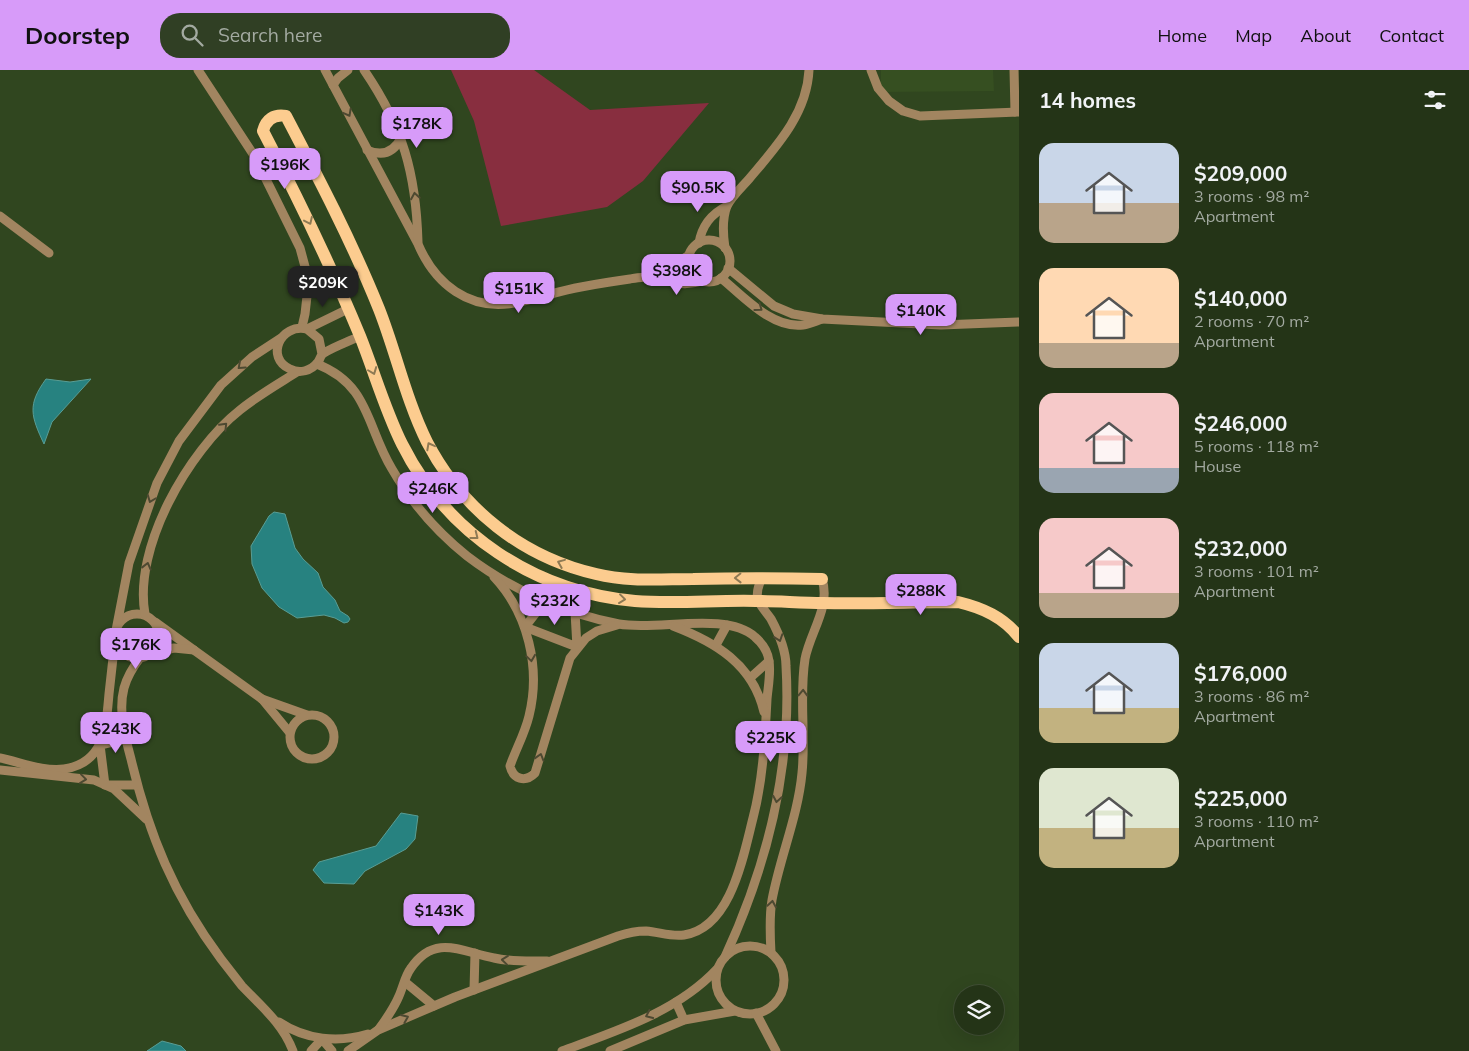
<!DOCTYPE html>
<meta charset="utf-8">
<style>
:root{--surface:#243417;--page:#303f24;--text:#f1f3f6;--muted:#a3aaa1;--line:#414f36;--accent:#d79bf9}
body{margin:0;font-family:Mulish,sans-serif;background:var(--page);color:var(--text);height:100vh;display:flex;flex-direction:column;font-size:19px;white-space:nowrap}
*{box-sizing:border-box;margin:0}
p{font-size:16px;color:var(--muted)}
.icon{flex:none;width:28px;height:28px;fill:none;stroke:currentColor;stroke-width:2;stroke-linecap:round;stroke-linejoin:round}
.map{position:relative;flex:1;overflow:hidden}
.drawer{display:flex;flex-direction:column;background:var(--surface);width:450px}
.drawer>*{flex:none}
.fabs{position:absolute;left:954px;top:915px;display:grid;gap:10px}
.fabs a{display:grid;place-items:center;width:50px;height:50px;border-radius:50%;background:var(--surface);box-shadow:0 5px 20px #0002,0 0 0 1px var(--line);font-size:25px}
.price{position:absolute;translate:-50% -42px;padding:0 11px;border-radius:10px;background:var(--accent);color:#111;font-size:16px;line-height:32px;filter:drop-shadow(0 1px 2px #0008)}
.price::after{content:'';position:absolute;left:50%;top:30px;width:15px;height:11px;margin-left:-8px;background:inherit;clip-path:polygon(0 0,100% 0,50% 100%)}
.price.active{background:#222;color:#fff}
ul{padding:0;list-style:none}
li{display:flex;align-items:center;gap:15px;height:125px;padding:0 20px}
li span{display:grid;place-items:center;flex:none;width:140px;height:100px;border-radius:15px;color:#555}
li>.icon{margin-inline-start:auto}
span .icon{width:60px;height:60px;fill:#fffc;stroke-width:1}
li b{font-size:21px}
h2{display:flex;justify-content:space-between;align-items:center;height:60px;padding:0 20px;font-size:21px}
header{display:flex;align-items:center;gap:30px;box-sizing:border-box;height:70px;padding:0 25px;background:var(--accent);color:#111}
header strong{font-size:24px}
nav{display:flex;gap:28px;margin-inline-start:auto;font-size:18px}
.search{width:350px;height:45px;background:var(--page);display:flex;align-items:center;gap:12px;box-sizing:border-box;padding:0 18px;border-radius:20px;color:var(--muted);font-size:19px}
main{display:flex;flex:1;min-height:0}
.map>svg:first-child{display:block}
.built{fill:#364f21}
.green{fill:#882e3f}
.water{fill:#278280;stroke:#599d94}
.lines{fill:none;stroke-linecap:round;stroke-linejoin:round}
.minor{stroke:#a28560;stroke-width:9}
.major{stroke:#fccc8f;stroke-width:12}
.oneway{stroke:#4d4931}
.oneway2{stroke:#8e7a54}
</style>
<header>
<strong>Doorstep</strong>
<div class="search"><svg class="icon" aria-label="search" viewBox="0 0 24 24"><circle cx="10" cy="10" r="6"/><path d="M15 15l6 6"/></svg>Search here</div>
<nav><a>Home</a><a>Map</a><a>About</a><a>Contact</a></nav>
</header>
<main>
<div class="map">
<svg width="1019" height="981" viewBox="0 0 1019 981">
<rect width="100%" height="100%" fill="#30461f"/>
<!-- built -->
<polygon class="built" points="881,0 993,0 994,21 881,22"/>
<!-- green -->
<polygon class="green" points="451,0 534,0 590,40 709,33 643,111 607,137 501,156 474,51"/>
<!-- water -->
<g class="water">
<path d="M46 309 70 312 91 309 52 352 44 374C31 346 27 335 46 309Z"/>
<polygon points="274,442 285,444 295,478 303,489 318,503 323,517 335,530 340,541 348,546 350,549 348,552 344,553 335,548 324,545 297,548 279,537 262,518 252,494 251,476 269,446"/>
<polygon points="401,743 418,746 415,769 406,779 365,801 354,814 324,813 313,800 319,792 376,776"/>
<polygon points="162,971 181,976 186,981 147,981"/>
</g>
<g class="lines">
<!-- minor -->
<g class="minor">
<polyline points="198,0 255,87 300,178 307,204 308,217 305,244 302,257"/>
<path d="M325 0 418 174C435 214 469 241 514 233 536 229 558 221 581 217 597 214 614 211 630 209 638 207 649 208 657 205 668 200 679 191 689 185"/>
<path d="M364 0C403 57 416 103 418 172"/>
<polyline points="871,0 878,18 889,31 903,41 920,46 1019,42"/>
<polyline points="1014,0 1015,42"/>
<polyline points="333,15 338,8 348,0"/>
<path d="M367 80C383 87 394 82 401 68"/>
<polyline points="0,146 49,183"/>
<circle cx="709" cy="191" r="21"/>
<path d="M699 173C702 155 711 144 727 136"/>
<path d="M725 178C723 165 722 149 727 136 732 126 742 117 749 109 776 77 807 44 809 0"/>
<polyline points="728,198 774,236 793,244 822,249 941,255 1019,252"/>
<path d="M656 205C672 214 685 216 702 211"/>
<path d="M721 208C743 226 772 259 803 255 810 254 816 251 822 249"/>
<polyline points="307,259 348,239"/>
<path d="M322 284 319 269 307 259C280 253 265 288 290 299 300 304 311 301 318 292 321 288 320 285 324 283 335 276 348 272 360 266"/>
<path d="M317 294C370 315 366 356 392 399 411 432 437 462 467 486 510 519 566 544 619 554 657 561 726 541 755 567 762 573 768 582 769 591 771 603 768 617 767 629 765 669 763 710 753 748 743 787 731 858 684 865 671 867 659 862 646 861 637 861 627 863 618 866L455 927 378 960 348 981"/>
<path d="M494 507C528 543 541 598 529 646 525 663 516 679 510 696 513 709 525 713 535 703L570 588 586 568 597 561 617 555"/>
<polyline points="545,531 525,557 577,577 575,542"/>
<circle cx="137" cy="566" r="22"/>
<path d="M145 544C133 478 188 381 240 340 257 326 278 314 297 302"/>
<polyline points="155,552 262,629 290,663"/>
<polyline points="117,555 129,493 157,413 179,371 221,315 252,287 281,268"/>
<path d="M673 556C715 572 753 594 764 642"/>
<polyline points="716,575 727,555"/>
<polyline points="153,583 174,578 194,580"/>
<path d="M140 588C133 597 127 607 124 618 118 641 125 667 131 689 149 765 174 826 221 889 228 898 235 907 242 916 261 936 283 954 293 981"/>
<polyline points="750,608 769,591"/>
<polyline points="262,629 307,645"/>
<circle cx="312" cy="667" r="22"/>
<polyline points="126,669 100,675 105,715 137,715"/>
<path d="M0 688C20 692 44 702 64 699 105 693 106 657 109 624 111 606 113 588 115 570"/>
<polyline points="0,700 94,710 114,719 146,749"/>
<circle cx="750" cy="910" r="34"/>
<path d="M771 883C770 865 769 847 772 830 780 787 798 746 802 703 806 665 799 627 805 589 810 562 831 537 822 509"/>
<path d="M725 887C767 796 792 697 786 596 786 581 778 562 771 549 767 543 761 537 758 530 756 523 759 514 762 508"/>
<polyline points="405,912 434,936"/>
<polyline points="474,920 475,883"/>
<polyline points="676,932 684,950"/>
<polyline points="756,943 776,981"/>
<path d="M279 952C306 970 338 973 368 964"/>
<path d="M379 959C387 948 394 938 399 926 403 917 405 906 411 898 435 863 462 882 494 888 511 892 529 891 547 891"/>
<polyline points="311,981 322,969 332,981"/>
<path d="M562 981C616 961 677 942 717 899"/>
<polyline points="610,981 684,950 735,941"/>
</g>
<!-- major -->
<path class="major" d="M822 509C779 508 736 508 693 509 661 509 628 512 596 504 522 487 462 439 427 372 406 330 396 282 379 239 352 172 319 109 286 46 274 44 266 49 263 61 298 128 331 196 360 266 374 301 385 340 402 374 447 464 535 522 635 531 675 534 716 530 756 531 778 531 801 533 823 533 868 534 913 532 958 532 983 538 1003 547 1019 567"/>
</g>
<!-- one-way arrows -->
<defs><path id="oneway-chevron" d="M-2-3.5L2.5 0L-2 3.5" fill="none" stroke-width="1.6" stroke-linecap="round" stroke-linejoin="round" transform="scale(1.25)"/></defs>
<g class="oneway">
<use href="#oneway-chevron" transform="translate(348 43) rotate(62)"/>
<use href="#oneway-chevron" transform="translate(415 126) rotate(-99)"/>
<use href="#oneway-chevron" transform="translate(759 238) rotate(36)"/>
<use href="#oneway-chevron" transform="translate(241 296) rotate(138)"/>
<use href="#oneway-chevron" transform="translate(224 356) rotate(-46)"/>
<use href="#oneway-chevron" transform="translate(151 429) rotate(111)"/>
<use href="#oneway-chevron" transform="translate(147 496) rotate(-76)"/>
<use href="#oneway-chevron" transform="translate(779 568) rotate(71)"/>
<use href="#oneway-chevron" transform="translate(531 588) rotate(82)"/>
<use href="#oneway-chevron" transform="translate(803 623) rotate(-88)"/>
<use href="#oneway-chevron" transform="translate(540 687) rotate(-73)"/>
<use href="#oneway-chevron" transform="translate(83 709) rotate(7)"/>
<use href="#oneway-chevron" transform="translate(777 729) rotate(100)"/>
<use href="#oneway-chevron" transform="translate(772 834) rotate(-81)"/>
<use href="#oneway-chevron" transform="translate(505 890) rotate(-174)"/>
<use href="#oneway-chevron" transform="translate(649 945) rotate(155)"/>
<use href="#oneway-chevron" transform="translate(405 948) rotate(-23)"/>
</g>
<g class="oneway2">
<use href="#oneway-chevron" transform="translate(309 151) rotate(65)"/>
<use href="#oneway-chevron" transform="translate(373 301) rotate(69)"/>
<use href="#oneway-chevron" transform="translate(430 376) rotate(-118)"/>
<use href="#oneway-chevron" transform="translate(475 466) rotate(38)"/>
<use href="#oneway-chevron" transform="translate(561 493) rotate(-158)"/>
<use href="#oneway-chevron" transform="translate(738 508) rotate(179)"/>
<use href="#oneway-chevron" transform="translate(622 529) rotate(7)"/>
</g>
</svg>
<div class="fabs">
<a><svg class="icon" aria-label="layers" viewBox="0 0 24 24"><path d="M12 4l9 5-9 5-9-5zM3 14l9 5 9-5"/></svg></a>
</div>
<b class="price" style="left:417px;top:79px">$178K</b>
<b class="price" style="left:285px;top:120px">$196K</b>
<b class="price" style="left:698px;top:143px">$90.5K</b>
<b class="price" style="left:677px;top:226px">$398K</b>
<b class="price active" style="left:323px;top:238px">$209K</b>
<b class="price" style="left:519px;top:244px">$151K</b>
<b class="price" style="left:921px;top:266px">$140K</b>
<b class="price" style="left:433px;top:444px">$246K</b>
<b class="price" style="left:921px;top:546px">$288K</b>
<b class="price" style="left:555px;top:556px">$232K</b>
<b class="price" style="left:136px;top:600px">$176K</b>
<b class="price" style="left:116px;top:684px">$243K</b>
<b class="price" style="left:771px;top:693px">$225K</b>
<b class="price" style="left:439px;top:866px">$143K</b>
</div>
<section class="drawer">
<h2>14 homes<svg class="icon" aria-label="filters" viewBox="0 0 24 24"><path d="M4 7h16M4 17h16"/><circle cx="9" cy="7" r="2"/><circle cx="15" cy="17" r="2"/></svg></h2>
<ul>
<li><span style="background:linear-gradient(#c9d6e8 60%,#b9a48a 0)"><svg class="icon" aria-label="home" viewBox="0 0 24 24"><path d="M3 11l9-7 9 7M6 9v11h12V9"/></svg></span><div><b>$209,000</b><p>3 rooms · 98 m²</p><p>Apartment</p></div></li>
<li><span style="background:linear-gradient(#ffd9b3 75%,#b9a48a 0)"><svg class="icon" aria-label="home" viewBox="0 0 24 24"><path d="M3 11l9-7 9 7M6 9v11h12V9"/></svg></span><div><b>$140,000</b><p>2 rooms · 70 m²</p><p>Apartment</p></div></li>
<li><span style="background:linear-gradient(#f6c9c9 75%,#9aa5b1 0)"><svg class="icon" aria-label="home" viewBox="0 0 24 24"><path d="M3 11l9-7 9 7M6 9v11h12V9"/></svg></span><div><b>$246,000</b><p>5 rooms · 118 m²</p><p>House</p></div></li>
<li><span style="background:linear-gradient(#f6c9c9 75%,#b9a48a 0)"><svg class="icon" aria-label="home" viewBox="0 0 24 24"><path d="M3 11l9-7 9 7M6 9v11h12V9"/></svg></span><div><b>$232,000</b><p>3 rooms · 101 m²</p><p>Apartment</p></div></li>
<li><span style="background:linear-gradient(#c9d6e8 65%,#c2b280 0)"><svg class="icon" aria-label="home" viewBox="0 0 24 24"><path d="M3 11l9-7 9 7M6 9v11h12V9"/></svg></span><div><b>$176,000</b><p>3 rooms · 86 m²</p><p>Apartment</p></div></li>
<li><span style="background:linear-gradient(#dfe7d0 60%,#c2b280 0)"><svg class="icon" aria-label="home" viewBox="0 0 24 24"><path d="M3 11l9-7 9 7M6 9v11h12V9"/></svg></span><div><b>$225,000</b><p>3 rooms · 110 m²</p><p>Apartment</p></div></li>
</ul>
</section>
</main>
